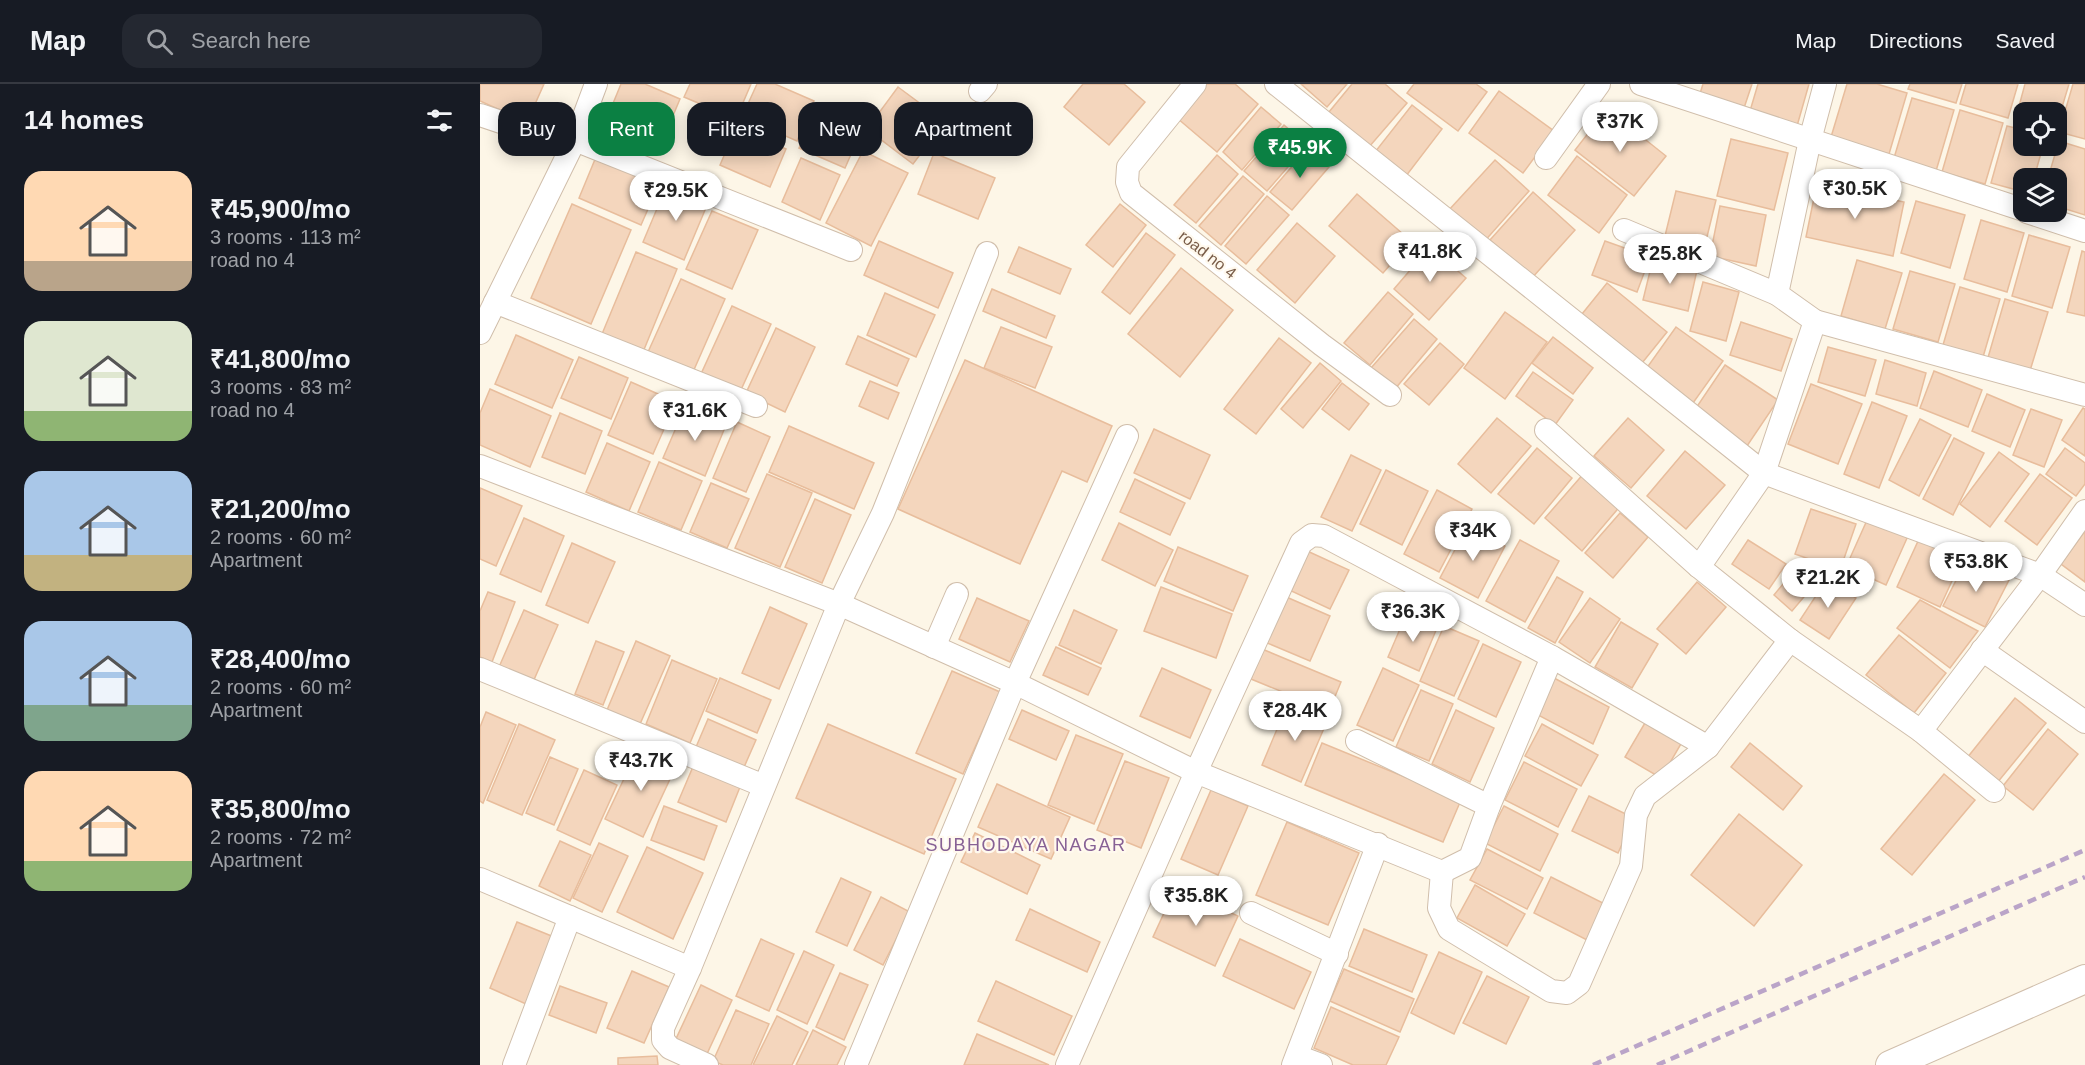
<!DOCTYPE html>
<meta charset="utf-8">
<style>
:root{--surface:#171b24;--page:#242831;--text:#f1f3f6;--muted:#9ea1a6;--line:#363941;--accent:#0b8043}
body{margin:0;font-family:Helvetica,sans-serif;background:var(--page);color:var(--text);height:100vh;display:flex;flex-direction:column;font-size:22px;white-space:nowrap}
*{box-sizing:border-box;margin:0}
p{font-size:20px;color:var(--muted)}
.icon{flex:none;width:33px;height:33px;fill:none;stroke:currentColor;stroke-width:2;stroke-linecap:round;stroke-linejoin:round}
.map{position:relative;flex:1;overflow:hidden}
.details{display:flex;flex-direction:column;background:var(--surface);width:480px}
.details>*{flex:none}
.guide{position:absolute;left:18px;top:18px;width:570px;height:54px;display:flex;gap:12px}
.tools{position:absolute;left:1533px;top:18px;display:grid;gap:12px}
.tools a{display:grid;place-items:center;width:54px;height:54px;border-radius:12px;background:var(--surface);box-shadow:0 3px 15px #0003;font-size:30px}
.price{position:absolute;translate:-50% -51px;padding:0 14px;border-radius:21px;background:#fff;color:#222;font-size:20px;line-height:39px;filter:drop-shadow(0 2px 3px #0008)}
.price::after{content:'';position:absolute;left:50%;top:36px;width:18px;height:14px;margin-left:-9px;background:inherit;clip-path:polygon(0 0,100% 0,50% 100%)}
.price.selected{background:var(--accent);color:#fff}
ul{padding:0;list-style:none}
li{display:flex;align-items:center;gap:18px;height:150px;padding:0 24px}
li span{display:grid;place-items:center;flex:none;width:168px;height:120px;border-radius:18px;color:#555}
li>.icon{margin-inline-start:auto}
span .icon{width:72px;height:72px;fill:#fffc;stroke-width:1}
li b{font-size:26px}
h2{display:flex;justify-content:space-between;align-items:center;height:72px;padding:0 24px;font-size:26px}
.pill{padding:0 21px;border-radius:18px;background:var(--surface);box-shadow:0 3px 15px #0003;font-size:21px;line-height:54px}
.pill.selected{background:var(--accent);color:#fff}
header{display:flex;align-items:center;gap:36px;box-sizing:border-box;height:84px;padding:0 30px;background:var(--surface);border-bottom:2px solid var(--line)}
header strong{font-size:28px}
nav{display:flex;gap:33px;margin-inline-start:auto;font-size:21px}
.search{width:420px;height:54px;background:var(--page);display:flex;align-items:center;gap:15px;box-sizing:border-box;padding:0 21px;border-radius:18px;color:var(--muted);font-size:22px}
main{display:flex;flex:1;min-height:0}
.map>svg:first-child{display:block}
.building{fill:#f4d6bd;stroke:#e8bd9c;stroke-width:1.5}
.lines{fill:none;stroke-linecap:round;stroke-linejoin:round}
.minor-casing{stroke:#d0beab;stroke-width:24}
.tertiary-casing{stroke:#d0beab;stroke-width:30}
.minor{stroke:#fff;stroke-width:22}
.tertiary{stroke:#fff;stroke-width:28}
.rail{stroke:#baa4c8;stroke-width:4.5;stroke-dasharray:9 6;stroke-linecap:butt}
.labels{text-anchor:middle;stroke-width:4.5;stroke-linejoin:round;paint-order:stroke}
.street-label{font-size:16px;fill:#795d49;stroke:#fff9ee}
.neighbourhood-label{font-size:18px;letter-spacing:1.5px;fill:#876195;stroke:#fff9ee}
</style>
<header>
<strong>Map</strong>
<div class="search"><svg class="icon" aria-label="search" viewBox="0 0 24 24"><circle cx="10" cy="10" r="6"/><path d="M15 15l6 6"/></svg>Search here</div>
<nav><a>Map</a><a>Directions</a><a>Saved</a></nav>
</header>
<main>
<section class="details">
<h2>14 homes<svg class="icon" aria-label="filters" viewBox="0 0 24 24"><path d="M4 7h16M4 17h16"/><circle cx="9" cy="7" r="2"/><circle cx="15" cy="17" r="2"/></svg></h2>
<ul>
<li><span style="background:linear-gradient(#ffd9b3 75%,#b9a48a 0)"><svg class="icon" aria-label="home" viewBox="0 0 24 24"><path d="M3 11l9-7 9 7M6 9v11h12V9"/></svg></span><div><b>₹45,900/mo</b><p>3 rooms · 113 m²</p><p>road no 4</p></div></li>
<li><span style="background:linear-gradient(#dfe7d0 75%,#8fb573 0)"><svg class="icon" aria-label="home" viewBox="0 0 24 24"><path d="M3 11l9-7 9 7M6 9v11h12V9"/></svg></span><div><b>₹41,800/mo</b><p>3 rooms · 83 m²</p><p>road no 4</p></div></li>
<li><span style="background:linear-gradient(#a9c7e8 70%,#c2b280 0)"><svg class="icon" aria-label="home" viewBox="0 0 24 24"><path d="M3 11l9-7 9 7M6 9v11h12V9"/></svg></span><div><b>₹21,200/mo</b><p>2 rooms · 60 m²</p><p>Apartment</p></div></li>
<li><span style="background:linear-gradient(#a9c7e8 70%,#7fa58c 0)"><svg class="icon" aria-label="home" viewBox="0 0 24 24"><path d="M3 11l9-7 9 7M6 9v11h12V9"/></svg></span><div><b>₹28,400/mo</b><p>2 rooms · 60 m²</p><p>Apartment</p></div></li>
<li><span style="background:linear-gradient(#ffd9b3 75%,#8fb573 0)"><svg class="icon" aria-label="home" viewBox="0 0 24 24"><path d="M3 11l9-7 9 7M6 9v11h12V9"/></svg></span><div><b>₹35,800/mo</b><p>2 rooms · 72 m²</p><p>Apartment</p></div></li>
</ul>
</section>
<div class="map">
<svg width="1605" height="981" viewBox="0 0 1605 981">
<rect width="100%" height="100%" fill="#fdf6e7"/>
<!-- building -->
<g class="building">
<polygon points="0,0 64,0 47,38 0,17"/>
<polygon points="141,0 165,0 200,15 182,58 127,34"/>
<polygon points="210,0 271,0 256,35 204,13"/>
<polygon points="277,0 295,0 334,17 317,57 262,33"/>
<polygon points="603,0 644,0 665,18 629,61 584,23"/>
<polygon points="726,0 755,0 778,20 737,68 697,34"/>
<polygon points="821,0 867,0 847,23"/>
<polygon points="872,0 905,0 927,19 889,63 849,28"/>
<polygon points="934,0 996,0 1007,8 978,47 927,9"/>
<polygon points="1223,0 1272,0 1262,30 1218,16"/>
<polygon points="1278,0 1329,0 1317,42 1270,27"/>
<polygon points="1367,0 1397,0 1427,9 1409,70 1351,53"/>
<polygon points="1430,0 1482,0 1476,19 1428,5"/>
<polygon points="1486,0 1538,0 1528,34 1480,20"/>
<polygon points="1545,0 1589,0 1576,43 1576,28 1544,28 1544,40 1535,37"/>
<polygon points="1593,0 1605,0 1605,55 1579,48"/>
<polygon points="418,3 465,38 433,80 387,45"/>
<polygon points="1019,7 1074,47 1043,89 989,49"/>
<polygon points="1432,14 1474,26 1456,87 1414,74"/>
<polygon points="932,21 962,45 926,92 895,68"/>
<polygon points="337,23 383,43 365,84 319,64"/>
<polygon points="781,23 801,40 762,86 743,68"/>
<polygon points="1127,25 1186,72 1154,112 1095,66"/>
<polygon points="1480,26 1523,39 1505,100 1462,88"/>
<polygon points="804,41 827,61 787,107 764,87"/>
<polygon points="1527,42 1544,46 1544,62 1563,62 1554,94 1544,94 1544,108 1511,99"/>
<polygon points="256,44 306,65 290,103 240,81"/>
<polygon points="1251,55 1308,69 1294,126 1237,112"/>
<polygon points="1579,57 1605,65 1605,131 1576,122 1576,94 1568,94"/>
<polygon points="828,64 849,83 812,126 790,108"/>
<polygon points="383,67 428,89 391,162 346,139"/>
<polygon points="454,69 515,94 498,135 438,110"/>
<polygon points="737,71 758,90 716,139 694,121"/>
<polygon points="1097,72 1147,111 1119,149 1068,111"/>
<polygon points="116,73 179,100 161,141 99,114"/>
<polygon points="321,74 360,91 340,136 302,118"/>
<polygon points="1015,76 1049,107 1003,159 968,127"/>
<polygon points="763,92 784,110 741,161 719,142"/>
<polygon points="1337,99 1424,118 1413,172 1326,153"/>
<polygon points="187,101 228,119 204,176 163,158"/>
<polygon points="1196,107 1236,116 1224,165 1184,156"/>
<polygon points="1053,108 1095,146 1052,194 1010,156"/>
<polygon points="877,110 931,157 903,189 849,142"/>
<polygon points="787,112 809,131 766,180 745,162"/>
<polygon points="1436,117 1485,131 1470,184 1421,169"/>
<polygon points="92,120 151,146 111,240 51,214"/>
<polygon points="640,120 666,141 633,183 606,161"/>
<polygon points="1240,122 1286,131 1276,182 1230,172"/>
<polygon points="232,127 278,146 252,205 206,185"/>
<polygon points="1501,136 1544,149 1527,208 1484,195"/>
<polygon points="817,139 855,172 815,219 777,186"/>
<polygon points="666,149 695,171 650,230 622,208"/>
<polygon points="1549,151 1590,163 1572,224 1532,212"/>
<polygon points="399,157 473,189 458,224 384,191"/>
<polygon points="1125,157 1170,173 1157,208 1112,191"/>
<polygon points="539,163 591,185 580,210 528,188"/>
<polygon points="950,163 986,194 949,236 914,205"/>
<polygon points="1602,167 1605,168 1605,232 1587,228"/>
<polygon points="156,168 197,185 163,268 122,250"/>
<polygon points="1173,175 1217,186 1208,227 1163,216"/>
<polygon points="1377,176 1422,189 1405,245 1361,232"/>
<polygon points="701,184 753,226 700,293 648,250"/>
<polygon points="1430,187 1475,200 1458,258 1413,245"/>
<polygon points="201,195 245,215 213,288 168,268"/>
<polygon points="1223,198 1259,208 1246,257 1210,247"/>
<polygon points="1127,199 1187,248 1158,284 1098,235"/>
<polygon points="1480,203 1520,215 1503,273 1463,261"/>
<polygon points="512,205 575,232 566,254 503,227"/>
<polygon points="908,208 933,230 890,281 864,259"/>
<polygon points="405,209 455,231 436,273 387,251"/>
<polygon points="1525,215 1568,228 1549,290 1507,277"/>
<polygon points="252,222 291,240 260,308 221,290"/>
<polygon points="1025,228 1067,258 1025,315 984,284"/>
<polygon points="934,235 957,255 915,305 891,284"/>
<polygon points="1261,238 1312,255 1301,287 1250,271"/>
<polygon points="521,243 572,263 555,304 504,284"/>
<polygon points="1196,243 1243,277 1213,319 1166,285"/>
<polygon points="296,244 335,263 305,328 266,309"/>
<polygon points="36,251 93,276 72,324 15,300"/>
<polygon points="378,252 429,275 417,302 366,280"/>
<polygon points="1073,253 1113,284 1093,310 1052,279"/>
<polygon points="799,254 831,279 776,350 744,325"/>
<polygon points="960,259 984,280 949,321 924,300"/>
<polygon points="1348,263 1396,276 1385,312 1338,298"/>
<polygon points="99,273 148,294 131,335 81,314"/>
<polygon points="485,276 632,342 607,398 582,387 540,480 418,425"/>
<polygon points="1405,276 1446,289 1437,322 1396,310"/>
<polygon points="840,279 861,297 823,344 801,325"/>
<polygon points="1245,281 1298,316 1267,362 1214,327"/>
<polygon points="1454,287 1502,306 1488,343 1440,324"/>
<polygon points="1053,288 1093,316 1075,341 1036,312"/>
<polygon points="390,297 419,309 408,335 379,322"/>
<polygon points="151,298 196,318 173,370 128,351"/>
<polygon points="862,299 889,320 869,346 842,325"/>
<polygon points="1331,300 1382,320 1358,380 1308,360"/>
<polygon points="10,305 71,332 50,383 0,361 0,329"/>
<polygon points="1507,310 1545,326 1530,363 1492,347"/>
<polygon points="1392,318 1427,332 1399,404 1364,390"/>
<polygon points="205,323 246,341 225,392 183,374"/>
<polygon points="1603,324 1605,325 1605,372 1582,356"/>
<polygon points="1551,325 1582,336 1564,383 1533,371"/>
<polygon points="80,329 122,347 105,390 62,373"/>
<polygon points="1017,334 1051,362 1011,409 978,380"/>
<polygon points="1148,334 1184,366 1151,404 1114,372"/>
<polygon points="1440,335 1471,351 1439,412 1409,396"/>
<polygon points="257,338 290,353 266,408 233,394"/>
<polygon points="309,342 394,379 374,425 289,388"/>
<polygon points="674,345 730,371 710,415 654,389"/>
<polygon points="1474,354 1504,369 1473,431 1443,415"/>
<polygon points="127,359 170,378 149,427 106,408"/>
<polygon points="1057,364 1092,394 1054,440 1018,410"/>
<polygon points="1585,364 1605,379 1605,400 1596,412 1566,390"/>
<polygon points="1205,367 1245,401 1206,445 1167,412"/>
<polygon points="1519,368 1549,390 1510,443 1480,420"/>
<polygon points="871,371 901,386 872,447 841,433"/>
<polygon points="179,378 222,397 201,446 158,428"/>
<polygon points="906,386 948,407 922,461 880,440"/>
<polygon points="1105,388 1142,420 1102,467 1065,434"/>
<polygon points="287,390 332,409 300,483 255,464"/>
<polygon points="1560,390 1592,414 1557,461 1525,437"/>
<polygon points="655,395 705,419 690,451 640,428"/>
<polygon points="231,399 269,415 247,464 210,448"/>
<polygon points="0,404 42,422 16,482 0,475"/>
<polygon points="957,406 992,425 959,488 924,470"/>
<polygon points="335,415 371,431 342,499 305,483"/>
<polygon points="1331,425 1376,440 1360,486 1315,470"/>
<polygon points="1140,429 1168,453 1133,494 1105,469"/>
<polygon points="44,434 84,452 61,508 20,490"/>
<polygon points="1388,434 1428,452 1406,501 1366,483"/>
<polygon points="639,439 693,466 675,502 622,476"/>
<polygon points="987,443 1025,462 998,514 960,494"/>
<polygon points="1605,447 1605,498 1581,480"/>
<polygon points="1439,455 1482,475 1460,523 1417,503"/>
<polygon points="1040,456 1079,477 1045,538 1006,517"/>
<polygon points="1268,456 1306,480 1289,505 1252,480"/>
<polygon points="92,459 135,478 108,539 66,521"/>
<polygon points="698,463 768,492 753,527 684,497"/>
<polygon points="825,466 869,486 850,525 807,505"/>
<polygon points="1487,475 1529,496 1505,543 1463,522"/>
<polygon points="1321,478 1340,494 1312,527 1294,511"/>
<polygon points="1077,493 1103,508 1075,559 1048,544"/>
<polygon points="1347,495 1376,514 1349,555 1320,536"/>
<polygon points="1217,498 1246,523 1206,570 1177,545"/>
<polygon points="681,503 752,530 736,574 664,547"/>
<polygon points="8,508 35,518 12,578 0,573 0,527"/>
<polygon points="804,512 850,532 830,577 785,558"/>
<polygon points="497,514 549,537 530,578 479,555"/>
<polygon points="1110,514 1140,535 1110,579 1079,558"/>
<polygon points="1440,516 1498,547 1470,584 1417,544"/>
<polygon points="290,523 327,540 299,605 262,589"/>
<polygon points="44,526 78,541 53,598 19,583"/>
<polygon points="594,526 637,546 621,580 579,561"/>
<polygon points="926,531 957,544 939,587 908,573"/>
<polygon points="1141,538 1178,560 1152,604 1115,583"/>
<polygon points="964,542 999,557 974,612 940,597"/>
<polygon points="1419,551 1466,589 1434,629 1386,591"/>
<polygon points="116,557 144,568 123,621 95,610"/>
<polygon points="156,557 190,572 160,640 127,626"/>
<polygon points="1003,560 1041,578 1016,633 978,615"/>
<polygon points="576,563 621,584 608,611 563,591"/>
<polygon points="782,565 861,598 849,627 771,595"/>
<polygon points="192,576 237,595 210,659 166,640"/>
<polygon points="682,584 731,606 710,654 660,632"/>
<polygon points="903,584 939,601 913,657 877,641"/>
<polygon points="472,587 520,608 483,690 436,669"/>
<polygon points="240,594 291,616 277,649 226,627"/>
<polygon points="1074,594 1129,623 1113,660 1058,631"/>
<polygon points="941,606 973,620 949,677 916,663"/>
<polygon points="1535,614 1566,639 1517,699 1487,674"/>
<polygon points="808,619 848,635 821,698 782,681"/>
<polygon points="542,626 589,647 576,676 529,655"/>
<polygon points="976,626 1014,644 990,698 952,680"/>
<polygon points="6,628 36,641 3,719 0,717 0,643"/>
<polygon points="1169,632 1205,653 1181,694 1145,673"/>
<polygon points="228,635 276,656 261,690 213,670"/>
<polygon points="39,640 75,656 42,731 7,716"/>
<polygon points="348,640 476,695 444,770 316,714"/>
<polygon points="1062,640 1118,671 1101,702 1045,672"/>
<polygon points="1568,645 1598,670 1553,726 1523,702"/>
<polygon points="596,651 643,670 614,740 568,721"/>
<polygon points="842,659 981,716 963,758 825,701"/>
<polygon points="1270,659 1322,702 1303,726 1251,683"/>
<polygon points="159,663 197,680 163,753 125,735"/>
<polygon points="70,673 98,685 74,741 46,729"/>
<polygon points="645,677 689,694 661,764 617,746"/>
<polygon points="215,678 262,698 246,738 198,718"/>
<polygon points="1044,678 1097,705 1078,743 1025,716"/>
<polygon points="104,686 137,701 110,761 77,746"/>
<polygon points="1464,690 1495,716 1432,791 1401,765"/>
<polygon points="517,700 590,733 571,775 498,743"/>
<polygon points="731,706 768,722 738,791 701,775"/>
<polygon points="1109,712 1154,734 1138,769 1092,747"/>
<polygon points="184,722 237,742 224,776 171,756"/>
<polygon points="1024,722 1078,750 1060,787 1005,759"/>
<polygon points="1259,730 1322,781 1274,842 1211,791"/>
<polygon points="807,738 879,769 848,841 776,811"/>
<polygon points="495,749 560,781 547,810 481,778"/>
<polygon points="80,757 111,771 90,817 59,802"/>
<polygon points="119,759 148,772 122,828 93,814"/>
<polygon points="167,763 223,789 193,855 137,828"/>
<polygon points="1007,765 1063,794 1047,825 990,796"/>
<polygon points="1071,793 1125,820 1107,856 1054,829"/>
<polygon points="361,794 391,808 367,862 336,848"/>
<polygon points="995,801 1045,830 1027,862 977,834"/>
<polygon points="696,803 758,832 735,882 673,853"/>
<polygon points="401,813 430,828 403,881 374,866"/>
<polygon points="550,825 620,858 607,888 536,856"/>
<polygon points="37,838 74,853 46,920 10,904"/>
<polygon points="884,845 947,871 932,908 869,882"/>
<polygon points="281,855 314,870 289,927 256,912"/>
<polygon points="760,855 831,888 814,925 743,892"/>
<polygon points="324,867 354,881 327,940 297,926"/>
<polygon points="959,868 1002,888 974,950 931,929"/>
<polygon points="864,885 934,915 920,948 850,917"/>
<polygon points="152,887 189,903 164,959 127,944"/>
<polygon points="360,889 388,901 364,956 336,943"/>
<polygon points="1007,892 1049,913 1026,960 983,939"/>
<polygon points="516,897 592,932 574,971 498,937"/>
<polygon points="221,901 252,916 226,972 195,957"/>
<polygon points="80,902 127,919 116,949 69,931"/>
<polygon points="851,923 919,953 906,981 873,981 834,964"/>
<polygon points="256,926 289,940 271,981 243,981 233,977"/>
<polygon points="297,932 328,948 312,981 273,981"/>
<polygon points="333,946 366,963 357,981 316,981"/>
<polygon points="497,950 569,981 484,981"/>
<polygon points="177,972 178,981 138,981 138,974"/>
</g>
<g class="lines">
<defs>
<g id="minor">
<polyline points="715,0 648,83 647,98 651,109 842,261 910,311"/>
<polyline points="796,0 1284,389 1560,491 1605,521"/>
<polyline points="1161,0 1544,126"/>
<polyline points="500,7 506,0"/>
<polyline points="0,31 33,42 95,56 371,166"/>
<polyline points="1066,74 1119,0"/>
<polyline points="1547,128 1605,147"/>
<polyline points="1144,146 1297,210"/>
<polyline points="15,218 276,322"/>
<polyline points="1335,237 1605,311"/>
<polyline points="0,249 95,56 116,0"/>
<polyline points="1066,346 1219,483 1310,556 1441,647 1514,707"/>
<polyline points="0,382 359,520 535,599 716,688 962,788 990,774 1009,722 1072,573"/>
<polyline points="1219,483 1284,389 1335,237 1297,210 1330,56 1345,0"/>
<polyline points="454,563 477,510"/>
<polyline points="1502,566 1605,638"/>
<polyline points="0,585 284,702"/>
<polyline points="1441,647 1560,491 1605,427"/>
<polyline points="877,657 1009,722"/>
<polyline points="962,788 959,824 969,845 1071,907 1087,909 1099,900 1151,782 1156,731 1165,712 1228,663 1310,556"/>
<polyline points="0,795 210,884"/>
<polyline points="771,829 857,870"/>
<polyline points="817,972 841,981"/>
<polyline points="34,981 90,833"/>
<polyline points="227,981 190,964 183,956 183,944 210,884 359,520 403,429 507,169"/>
<polyline points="376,981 535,599 647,352"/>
<polyline points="587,981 716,688 821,459 832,451 844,452 1072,573 1228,663"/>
<polyline points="813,981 898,760"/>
</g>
<polyline id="tertiary" points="1410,981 1605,895"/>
</defs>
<!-- minor casing -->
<use href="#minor" class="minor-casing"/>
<!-- tertiary casing -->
<use href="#tertiary" class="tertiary-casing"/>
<!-- minor -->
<use href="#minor" class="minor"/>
<!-- tertiary -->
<use href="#tertiary" class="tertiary"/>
<!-- rail -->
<g class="rail">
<polyline points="1113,981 1605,766"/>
<polyline points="1177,981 1605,793"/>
</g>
</g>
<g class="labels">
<!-- street labels -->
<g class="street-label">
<text transform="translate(728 170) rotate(38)" y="6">road no 4</text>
</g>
<!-- neighbourhood labels -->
<g class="neighbourhood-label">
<text x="546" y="767">SUBHODAYA NAGAR</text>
</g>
</g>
</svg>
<div class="tools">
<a><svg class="icon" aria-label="locate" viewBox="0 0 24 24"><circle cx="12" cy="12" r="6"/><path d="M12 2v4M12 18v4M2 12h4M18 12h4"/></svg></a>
<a><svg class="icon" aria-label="layers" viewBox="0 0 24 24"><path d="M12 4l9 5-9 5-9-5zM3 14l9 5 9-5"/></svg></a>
</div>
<b class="price" style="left:1140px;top:69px">₹37K</b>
<b class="price selected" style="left:820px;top:95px">₹45.9K</b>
<b class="price" style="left:1375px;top:136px">₹30.5K</b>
<b class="price" style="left:196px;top:138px">₹29.5K</b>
<b class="price" style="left:950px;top:199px">₹41.8K</b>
<b class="price" style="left:1190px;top:201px">₹25.8K</b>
<b class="price" style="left:215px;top:358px">₹31.6K</b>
<b class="price" style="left:993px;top:478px">₹34K</b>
<b class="price" style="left:1496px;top:509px">₹53.8K</b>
<b class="price" style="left:1348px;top:525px">₹21.2K</b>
<b class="price" style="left:933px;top:559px">₹36.3K</b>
<b class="price" style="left:815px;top:658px">₹28.4K</b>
<b class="price" style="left:161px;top:708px">₹43.7K</b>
<b class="price" style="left:716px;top:843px">₹35.8K</b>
<div class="guide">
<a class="pill">Buy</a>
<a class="pill selected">Rent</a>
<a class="pill">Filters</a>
<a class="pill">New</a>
<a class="pill">Apartment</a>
</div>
</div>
</main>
